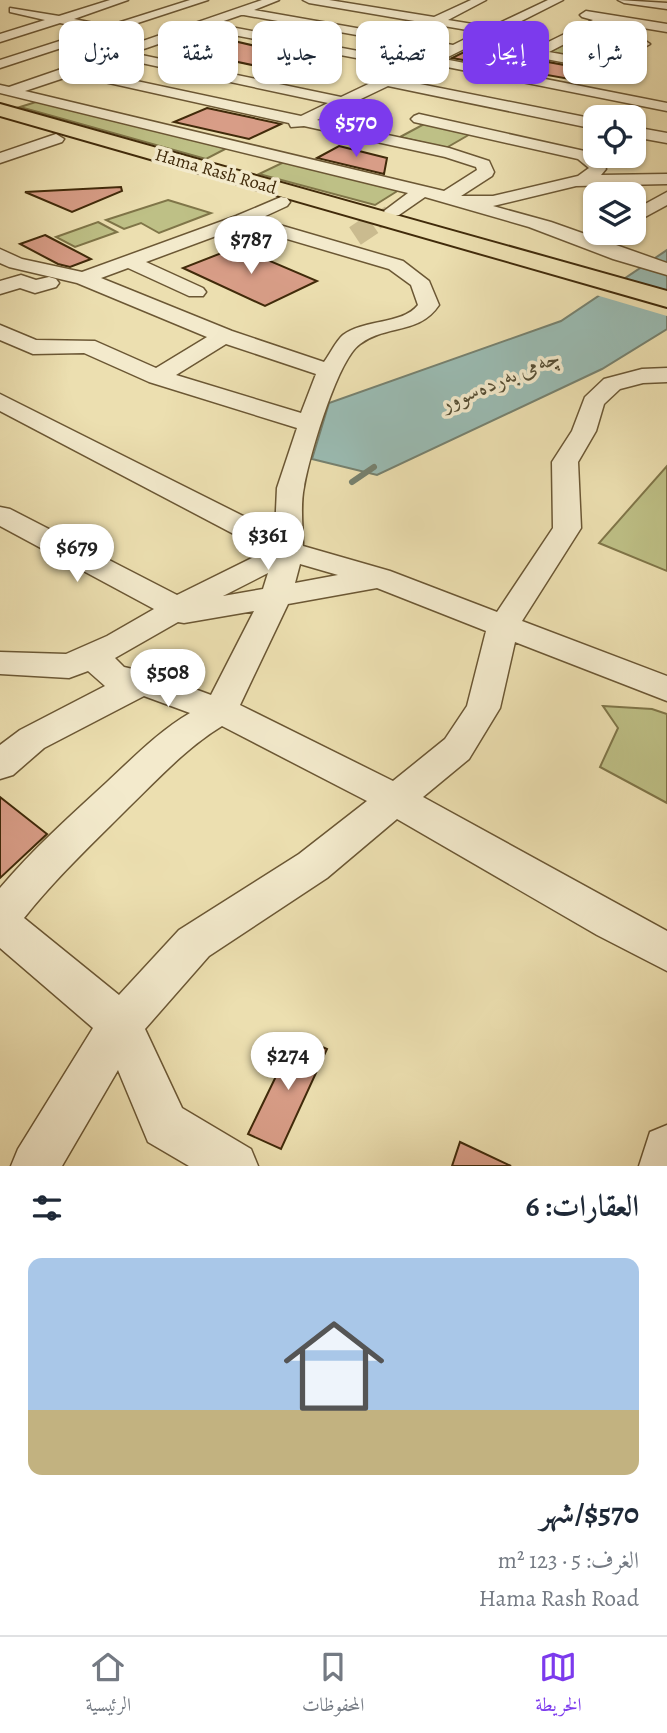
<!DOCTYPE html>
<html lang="ar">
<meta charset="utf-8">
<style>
:root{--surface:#fff;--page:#f6f6f7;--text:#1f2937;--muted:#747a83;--line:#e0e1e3;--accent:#7c3aed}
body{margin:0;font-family:Alegreya,Amiri,serif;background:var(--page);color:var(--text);direction:rtl;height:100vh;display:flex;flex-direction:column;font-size:26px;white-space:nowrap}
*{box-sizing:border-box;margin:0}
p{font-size:23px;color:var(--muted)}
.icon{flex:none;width:38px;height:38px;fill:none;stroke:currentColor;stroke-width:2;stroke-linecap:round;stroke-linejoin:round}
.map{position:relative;height:1166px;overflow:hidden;direction:ltr}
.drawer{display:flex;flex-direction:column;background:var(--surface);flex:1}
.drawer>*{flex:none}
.banner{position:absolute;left:21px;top:21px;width:626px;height:63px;direction:rtl;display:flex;gap:14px}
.buttons{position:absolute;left:583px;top:105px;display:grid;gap:14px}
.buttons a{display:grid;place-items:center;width:63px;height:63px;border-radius:14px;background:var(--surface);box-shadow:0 2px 5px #0004;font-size:35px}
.price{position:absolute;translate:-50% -60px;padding:0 16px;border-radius:24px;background:#fff;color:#222;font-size:23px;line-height:46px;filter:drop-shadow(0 2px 4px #0008)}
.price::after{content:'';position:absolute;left:50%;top:42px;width:21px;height:16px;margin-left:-10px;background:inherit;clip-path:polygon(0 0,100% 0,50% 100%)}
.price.active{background:var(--accent);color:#fff}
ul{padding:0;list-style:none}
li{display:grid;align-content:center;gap:14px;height:371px;padding:0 28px}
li+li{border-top:2px solid var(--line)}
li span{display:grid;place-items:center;height:217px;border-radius:14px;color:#555}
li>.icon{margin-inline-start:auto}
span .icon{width:126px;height:126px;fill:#fffc;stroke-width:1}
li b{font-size:30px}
h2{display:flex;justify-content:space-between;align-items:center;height:84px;padding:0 28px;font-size:30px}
.chip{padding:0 24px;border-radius:14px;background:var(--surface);box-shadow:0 2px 5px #0004;font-size:24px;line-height:63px}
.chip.active{background:var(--accent);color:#fff}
.tab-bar{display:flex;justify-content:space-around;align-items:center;height:98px;border-top:2px solid var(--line);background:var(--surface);font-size:19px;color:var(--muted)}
.tab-bar a{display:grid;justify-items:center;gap:4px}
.tab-bar .active{color:var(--accent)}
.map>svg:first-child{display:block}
.green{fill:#bec086;stroke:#7f7548;stroke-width:2}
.water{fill:#9abbb2;stroke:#76816f;stroke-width:2}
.pier{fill:#ecdfb0}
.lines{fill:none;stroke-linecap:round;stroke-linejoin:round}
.stream{stroke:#76816f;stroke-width:6}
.building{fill:#d89d87;stroke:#402a0a;stroke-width:2}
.minor-tunnel-far1{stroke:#cabb8f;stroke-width:16;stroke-dasharray:16 8;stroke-linecap:butt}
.minor-tunnel{stroke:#cabb8f;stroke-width:21;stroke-dasharray:21 10;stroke-linecap:butt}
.minor-casing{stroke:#6b5734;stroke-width:3}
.highway-casing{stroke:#402a0a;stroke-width:4}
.minor{fill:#f3eacc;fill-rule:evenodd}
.highway{fill:#ecdfb0;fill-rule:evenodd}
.labels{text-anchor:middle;stroke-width:7;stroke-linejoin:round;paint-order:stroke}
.far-street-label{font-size:18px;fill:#402a0a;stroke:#f3eacc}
.water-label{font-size:23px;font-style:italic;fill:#564e34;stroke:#f3eacc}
</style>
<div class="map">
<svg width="667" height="1166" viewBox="0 0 667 1166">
<rect width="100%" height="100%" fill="#ecdfb0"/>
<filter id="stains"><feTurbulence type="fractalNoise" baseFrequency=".00286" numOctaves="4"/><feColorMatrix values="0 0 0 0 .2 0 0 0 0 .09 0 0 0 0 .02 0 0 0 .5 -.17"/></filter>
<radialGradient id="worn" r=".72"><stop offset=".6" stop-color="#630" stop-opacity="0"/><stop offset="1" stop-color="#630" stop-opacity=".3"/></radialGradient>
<!-- green -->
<g class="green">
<polygon points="580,36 631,44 600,61 549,52"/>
<polygon points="39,101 231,146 206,159 20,107"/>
<polygon points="426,123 472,133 446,148 400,137"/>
<polygon points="284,162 399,190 375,205 259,174"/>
<polygon points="168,200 211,213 159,233 141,223 124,229 106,220"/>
<polygon points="98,222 117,232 75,247 56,237"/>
<polygon points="667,466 667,571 599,543"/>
<polygon points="603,706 652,709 667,714 667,803 600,767 618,728"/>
</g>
<!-- water -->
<polygon class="water" points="667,250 667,329 602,369 377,475 312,459 329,403 561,321"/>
<!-- pier -->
<polygon class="pier" points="605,288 667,306 667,316 596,295"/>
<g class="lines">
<!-- stream -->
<polyline class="stream" points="352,482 374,467"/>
</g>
<!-- building -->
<g class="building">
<polygon points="204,34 277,51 285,47 326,55 317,59 322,60 294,74 163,46"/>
<polygon points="472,48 586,69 575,80 452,58"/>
<polygon points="207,108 281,124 249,139 174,122"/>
<polygon points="339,146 387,158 384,174 317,158"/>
<polygon points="121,187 122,191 72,212 25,192"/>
<polygon points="45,235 91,259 70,267 58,264 20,244"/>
<polygon points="237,247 317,281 265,306 183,268"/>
<polygon points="0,797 47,834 0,878"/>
<polygon points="296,1035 327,1049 281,1149 248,1134"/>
<polygon points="460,1142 511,1166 452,1166"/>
</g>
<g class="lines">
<!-- minor-tunnel-far1 -->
<polyline class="minor-tunnel-far1" points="376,222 393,211"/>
<!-- minor-tunnel -->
<polyline class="minor-tunnel" points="355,236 379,220"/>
<defs>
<g id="minor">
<polygon points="110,0 128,0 74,19 108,26 190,0 208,0 0,68 0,60 94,30 60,23 0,42 0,34 45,20 10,12 10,8 59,16"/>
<path d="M262 0H279L254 10 453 45 479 32 309 3 303 0H329L434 17 471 0H486L448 20 491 27 548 0H563L484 40 534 49 593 20 582 17 580 15 586 11 667 24V32L607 22 549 52 604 62 640 41 644 40 650 44 590 79 583 75 593 68 472 45 444 59 667 103V111L432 64 400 80 595 119V129L388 86 317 120 449 148 489 161 494 172 492 176 461 196H493L578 176 589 168 578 159 414 122 411 119 414 116 419 114 589 152 600 158 606 169 601 175 667 174V184L576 186 493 206 551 222 667 263V275L613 259 529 227 425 197 399 215H387L384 211 408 193 0 93V85L9 87ZM241 15H244L441 50 416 62 215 24ZM202 29 404 67 341 97 132 53ZM118 58 328 103 301 116 85 70ZM73 75 289 123 291 127 304 126 445 157 476 167 477 170 444 191 25 91Z"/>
<polygon points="618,0 667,3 667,9 624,3"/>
<polygon points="634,127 667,133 667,143 634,137"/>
<polygon points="56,134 64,139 62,142 0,163 0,153"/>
<polygon points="667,192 667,205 634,223 634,210"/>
<path d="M281 197 287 198 290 202 287 206 259 219 403 261 429 281 439 305C419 335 387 324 360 344 337 360 309 458 304 487 300 505 303 527 303 546L390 571 497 612 553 528 552 462 572 431 585 397 604 379 642 369 667 368V382L643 383 620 389 604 404 596 431 578 462 581 528 522 621 667 676V701L515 642 500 708 469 759 423 797 667 931V971L597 935 397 819 327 878 209 956 145 1029 182 1108 251 1149 258 1166H189L148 1142 118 1070 62 1166H11L18 1149 93 1028 0 948V888C33 849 70 816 107 782 133 758 159 731 190 713L144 696 44 748 13 775 0 779V745L20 730 105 686 88 671 69 678 0 674V652L66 654 107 636 154 609 0 526V507L10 509 177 595 266 551 0 411V394L275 532 277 488 297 428 149 382 84 353 33 354 0 340V325L36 340 95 341 156 368 207 337 77 283 9 267 0 263V249L22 259 82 272 236 216ZM243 226 389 269 411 285 418 305C402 325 364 319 343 335 336 341 330 354 324 362L232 331 101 278 128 268 189 296H203L206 292 203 288 146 262ZM226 344 316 374 301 413 176 375ZM300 564 338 575 295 583ZM268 573 263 589 223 596ZM377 588 486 631 467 706 445 739 393 781 240 705 288 604ZM254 611 211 695 154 674 124 667 115 658 178 622 184 623ZM222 726 367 801 299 854 179 930 119 995 24 918C56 878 92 844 128 808 158 779 186 748 222 726Z"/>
<polygon points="21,275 36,280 49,277 56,279 59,283 56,287 35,293 20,288 0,294 0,281"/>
<polygon points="667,1125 667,1166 639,1166 650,1132"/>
</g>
<polygon id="highway" points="0,104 667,291 667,307 0,116"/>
</defs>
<!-- minor casing -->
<use href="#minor" class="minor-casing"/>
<!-- highway casing -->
<use href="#highway" class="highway-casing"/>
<!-- minor -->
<use href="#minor" class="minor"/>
<!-- highway -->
<use href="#highway" class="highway"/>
</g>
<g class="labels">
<!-- far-street labels -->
<g class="far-street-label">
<text transform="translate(216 171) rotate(16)" y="6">Hama Rash Road</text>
</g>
<!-- water labels -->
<g class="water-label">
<text transform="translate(500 379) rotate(-23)" y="8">چەمی بەردەسوور</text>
</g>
</g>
<rect width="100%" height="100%" filter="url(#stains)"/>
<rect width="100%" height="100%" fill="url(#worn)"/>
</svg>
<div class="buttons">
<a><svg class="icon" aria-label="locate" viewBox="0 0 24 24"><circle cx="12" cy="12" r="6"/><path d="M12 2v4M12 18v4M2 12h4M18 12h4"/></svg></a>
<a><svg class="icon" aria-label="layers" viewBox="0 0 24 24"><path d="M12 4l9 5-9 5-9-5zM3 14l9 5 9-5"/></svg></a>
</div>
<b class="price active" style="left:356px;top:159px">$570</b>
<b class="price" style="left:251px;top:276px">$787</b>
<b class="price" style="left:268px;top:572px">$361</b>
<b class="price" style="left:77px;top:584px">$679</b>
<b class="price" style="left:168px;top:709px">$508</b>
<b class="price" style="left:288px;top:1092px">$274</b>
<div class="banner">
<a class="chip">شراء</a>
<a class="chip active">إيجار</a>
<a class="chip">تصفية</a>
<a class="chip">جديد</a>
<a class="chip">شقة</a>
<a class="chip">منزل</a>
</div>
</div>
<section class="drawer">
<h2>العقارات: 6<svg class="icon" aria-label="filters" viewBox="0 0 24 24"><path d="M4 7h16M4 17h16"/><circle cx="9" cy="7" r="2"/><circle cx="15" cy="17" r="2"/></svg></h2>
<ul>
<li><span style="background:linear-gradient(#a9c7e8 70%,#c2b280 0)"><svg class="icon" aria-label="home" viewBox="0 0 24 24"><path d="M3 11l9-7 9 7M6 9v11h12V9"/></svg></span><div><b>$570/شهر</b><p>الغرف: 5 · 123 m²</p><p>Hama Rash Road</p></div></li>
</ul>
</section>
<nav class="tab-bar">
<a class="active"><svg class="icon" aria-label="map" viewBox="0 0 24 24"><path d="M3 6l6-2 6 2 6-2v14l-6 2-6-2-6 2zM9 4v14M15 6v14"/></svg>الخريطة</a>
<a><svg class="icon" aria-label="saved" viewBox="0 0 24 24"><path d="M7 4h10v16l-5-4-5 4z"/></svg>المحفوظات</a>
<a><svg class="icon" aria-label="home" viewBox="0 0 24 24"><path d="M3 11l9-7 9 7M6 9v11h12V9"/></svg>الرئيسية</a>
</nav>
